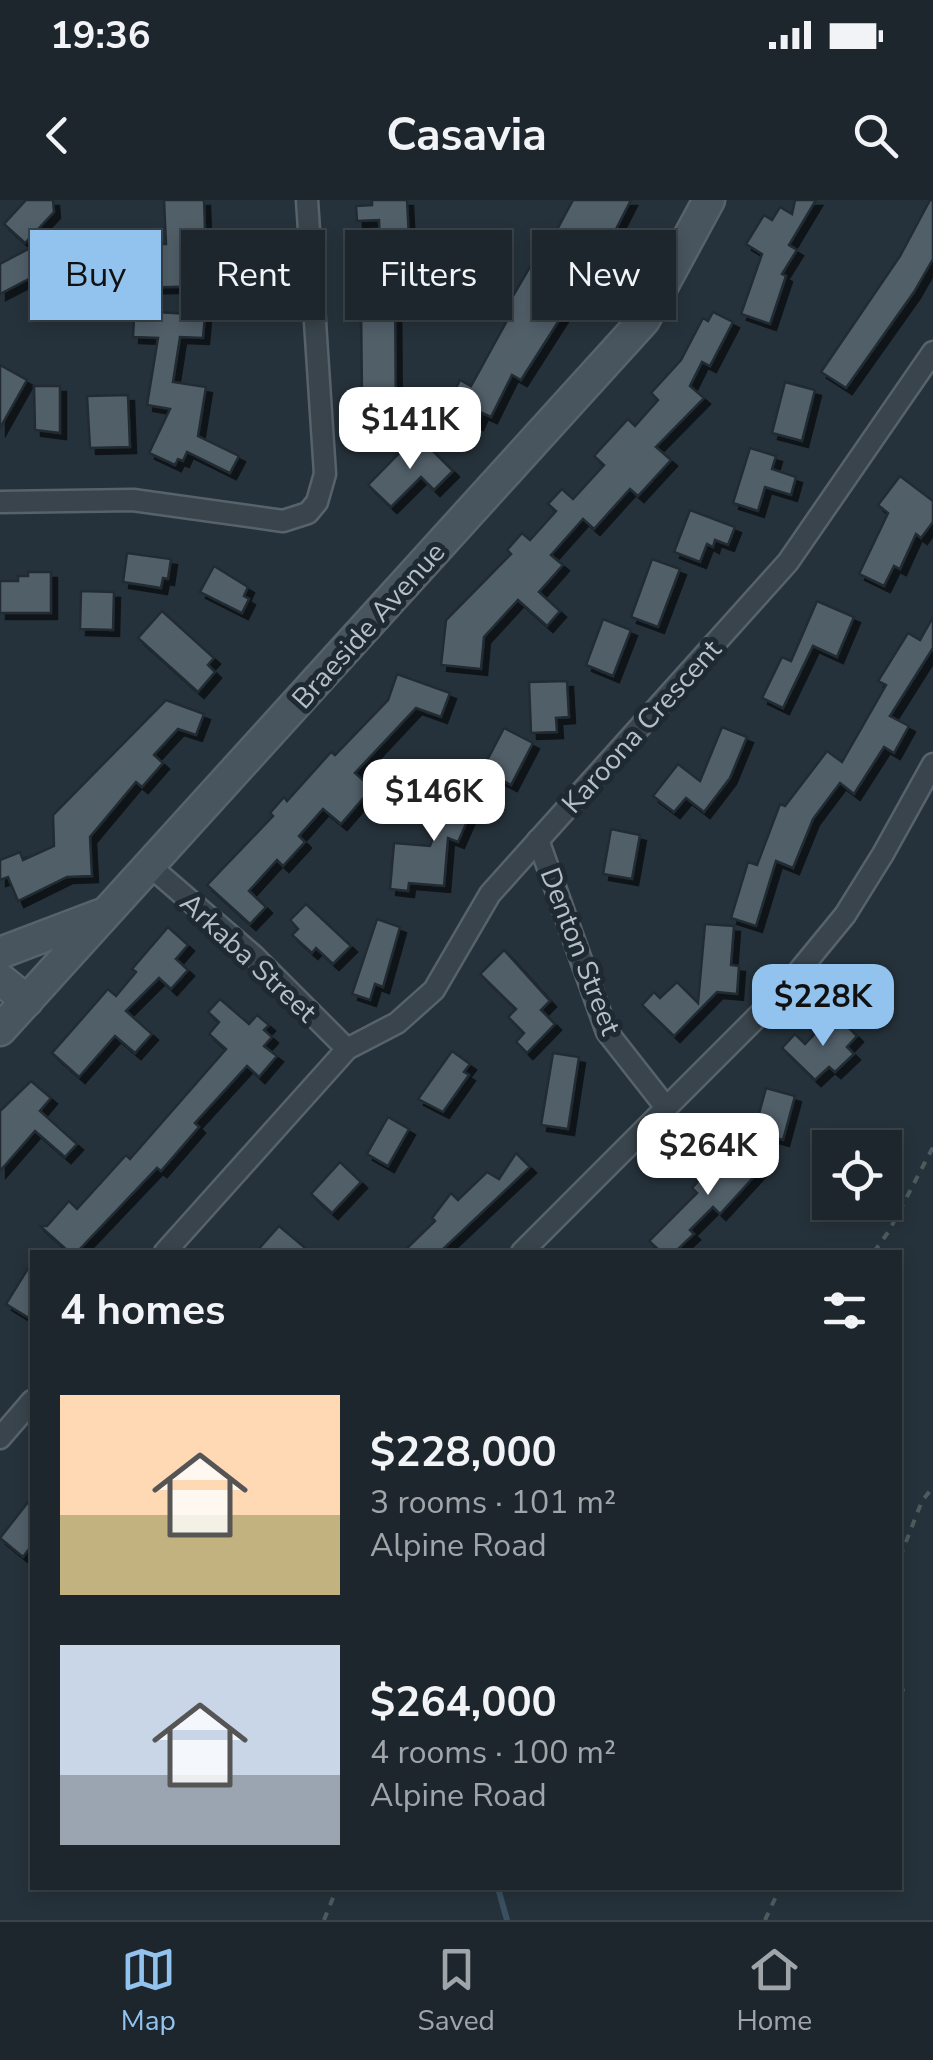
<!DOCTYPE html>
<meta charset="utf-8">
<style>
:root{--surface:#1c262c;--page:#252e34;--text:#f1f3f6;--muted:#a0a5a9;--line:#3a4348;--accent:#92c3ef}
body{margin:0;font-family:"Nunito Sans",sans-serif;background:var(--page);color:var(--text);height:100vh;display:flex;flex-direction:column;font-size:38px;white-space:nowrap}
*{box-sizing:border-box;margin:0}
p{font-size:32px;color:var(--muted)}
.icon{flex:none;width:55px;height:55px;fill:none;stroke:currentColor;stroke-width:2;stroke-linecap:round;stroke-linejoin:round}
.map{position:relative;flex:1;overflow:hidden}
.details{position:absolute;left:30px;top:1050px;width:872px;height:640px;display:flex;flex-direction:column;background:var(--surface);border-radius:0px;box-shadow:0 5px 15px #0003,0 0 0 2px var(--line)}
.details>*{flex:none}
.hud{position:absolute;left:30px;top:30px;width:875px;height:90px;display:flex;gap:20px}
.fabs{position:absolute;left:812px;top:930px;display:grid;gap:20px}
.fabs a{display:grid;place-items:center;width:90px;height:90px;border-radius:0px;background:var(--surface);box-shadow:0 5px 15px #0003,0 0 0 2px var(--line);font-size:50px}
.price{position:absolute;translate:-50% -85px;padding:0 22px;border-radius:20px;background:#fff;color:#222;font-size:32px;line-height:65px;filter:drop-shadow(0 2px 5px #0008)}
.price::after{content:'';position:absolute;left:50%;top:60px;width:30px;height:22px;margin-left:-15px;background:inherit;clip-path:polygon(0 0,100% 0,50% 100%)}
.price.active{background:var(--accent);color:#111}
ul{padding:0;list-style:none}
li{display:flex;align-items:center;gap:30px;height:250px;padding:0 30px}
li span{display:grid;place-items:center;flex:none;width:280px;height:200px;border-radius:0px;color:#555}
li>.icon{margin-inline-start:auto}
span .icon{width:120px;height:120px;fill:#fffc;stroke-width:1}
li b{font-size:42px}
h2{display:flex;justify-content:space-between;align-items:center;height:120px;padding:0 30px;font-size:42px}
.chip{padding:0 35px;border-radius:0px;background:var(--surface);box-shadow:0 5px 15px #0003,0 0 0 2px var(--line);font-size:35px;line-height:90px}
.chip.active{background:var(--accent);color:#111}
.status{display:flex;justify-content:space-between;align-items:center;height:70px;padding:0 50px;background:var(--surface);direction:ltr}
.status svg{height:28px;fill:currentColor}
header{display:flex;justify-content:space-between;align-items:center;height:130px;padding:0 30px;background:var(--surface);font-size:45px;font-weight:700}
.dock{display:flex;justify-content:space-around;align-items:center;height:140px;border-top:2px solid var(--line);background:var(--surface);font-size:28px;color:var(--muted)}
.dock a{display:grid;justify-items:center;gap:5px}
.dock .active{color:var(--accent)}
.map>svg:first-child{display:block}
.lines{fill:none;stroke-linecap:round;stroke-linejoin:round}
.stream{stroke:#3b5161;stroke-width:6}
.building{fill:#515f69;stroke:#202b33;stroke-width:2.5;filter:url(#shadow)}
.street-casing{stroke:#57626a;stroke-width:25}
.secondary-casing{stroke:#57626a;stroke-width:35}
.path{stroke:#4a5d5c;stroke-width:4;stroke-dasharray:8 8;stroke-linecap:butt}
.street{stroke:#39444c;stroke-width:20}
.secondary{stroke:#48545e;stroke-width:30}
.labels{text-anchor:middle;stroke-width:10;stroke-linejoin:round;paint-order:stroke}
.street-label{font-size:28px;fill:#b5bfc7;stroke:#1e2931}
</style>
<div class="status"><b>19:36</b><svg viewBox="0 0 49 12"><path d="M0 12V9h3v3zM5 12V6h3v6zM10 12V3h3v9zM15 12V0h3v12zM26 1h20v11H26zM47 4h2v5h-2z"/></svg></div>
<header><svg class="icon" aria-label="back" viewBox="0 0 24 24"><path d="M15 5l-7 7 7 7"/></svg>Casavia<svg class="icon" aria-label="search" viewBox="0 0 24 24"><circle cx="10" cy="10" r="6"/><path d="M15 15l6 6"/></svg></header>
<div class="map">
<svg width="933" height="1720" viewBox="0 0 933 1720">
<defs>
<filter id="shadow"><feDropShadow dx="6" dy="6" stdDeviation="0" flood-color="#0009"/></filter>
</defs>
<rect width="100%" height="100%" fill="#26323b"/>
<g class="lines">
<!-- stream -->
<polyline class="stream" points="498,1688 507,1720"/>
</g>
<!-- building -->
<g class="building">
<polygon points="26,0 53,0 54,12 25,43 4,24"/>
<polygon points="164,0 204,0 206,56 216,56 217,86 128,88 126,44 166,44"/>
<polygon points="372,0 407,0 409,38 424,37 425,42 432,42 433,60 426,60 427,66 411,66 411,73 381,75 379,20 357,21 356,6 372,5"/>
<polygon points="573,0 631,0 598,64 612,71 601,90 604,92 595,109 574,97 521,180 512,175 491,217 482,213 477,224 454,212 458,204 450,200 460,180 471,186 509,117 503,113 548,36 552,39"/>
<polygon points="795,0 816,0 789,45 797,50 782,74 786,76 770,124 741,114 762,54 746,44 764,15 772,20 780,7 792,14"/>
<polygon points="930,0 933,0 933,59 914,92 846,188 821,172 900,56"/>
<polygon points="32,47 44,71 0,94 0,64"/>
<polygon points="395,78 396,232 367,233 366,199 362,199 361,106 366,106 364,79"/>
<polygon points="141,111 205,115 203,138 180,137 173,182 206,187 198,236 239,256 230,273 187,252 183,261 178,259 175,265 149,253 170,209 147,205 158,138 133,137 134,119 141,120"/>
<polygon points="713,112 733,122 710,166 702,162 690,186 704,198 656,247 671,260 638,296 630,289 594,329 583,319 551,355 563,365 539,392 560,411 547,426 518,400 484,437 481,469 441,465 446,420 511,354 507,350 522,333 530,340 556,311 548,304 562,289 573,299 604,265 594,256 628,219 635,226 658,200 651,193 681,160 703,118 708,121"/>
<polygon points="0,165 27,180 0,228"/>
<polygon points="785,182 815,190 802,241 772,233"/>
<polygon points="34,186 60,186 60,233 35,230"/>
<polygon points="128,195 130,247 90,248 87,196"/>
<polygon points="417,235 453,271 434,290 421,277 391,307 368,285"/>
<polygon points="750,248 776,256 772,269 796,277 791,295 765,287 758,311 733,303"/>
<polygon points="900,276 933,301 933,322 921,338 916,334 900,369 894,366 884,386 859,374 888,313 878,305"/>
<polygon points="690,310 735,327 728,345 715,340 713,347 707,344 700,362 674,352"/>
<polygon points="127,353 171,359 168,379 163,378 161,388 123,382"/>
<polygon points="652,359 680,369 658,427 631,417"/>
<polygon points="214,366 248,387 244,396 249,399 242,413 200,392"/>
<polygon points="28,372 51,372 51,413 0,413 0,381 18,381 18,376 28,376"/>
<polygon points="81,391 114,392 113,430 80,429"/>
<polygon points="817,401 854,417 837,457 813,446 783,508 762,498 782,457 791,461"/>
<polygon points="162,411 214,458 208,465 215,472 198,492 138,438"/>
<polygon points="933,417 933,448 890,516 909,526 894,553 884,547 854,594 840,583 813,619 793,668 776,661 756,726 731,718 748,662 757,665 780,604 785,606 827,551 842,562 886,485 878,481 908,433 920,440"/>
<polygon points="603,419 631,430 613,476 586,465"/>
<polygon points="397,474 450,493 441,517 416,508 355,573 372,588 341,624 323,609 299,636 305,642 283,666 277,660 249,691 266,707 250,724 207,685 273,616 270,613 284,597 287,601 331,552 335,555 388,500"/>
<polygon points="567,481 569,517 556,518 557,532 531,533 529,482"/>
<polygon points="166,500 204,514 196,535 178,529 154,555 163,563 142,587 136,582 90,637 92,676 67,677 18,701 8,677 0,680 0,660 20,652 23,660 54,646 53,615"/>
<polygon points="722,527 747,537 730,578 704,612 686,598 674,612 653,596 678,564 700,581"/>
<polygon points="504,528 533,543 511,585 482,570"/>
<polygon points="456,580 481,590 458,642 448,638 444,686 409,683 408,691 390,689 394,643 430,646"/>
<polygon points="611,629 640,635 632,679 603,674"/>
<polygon points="306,704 351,746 333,764 316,748 312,753 292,735 298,729 290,720"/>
<polygon points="377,719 400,727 383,787 375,784 370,800 352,794"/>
<polygon points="705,724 734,726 731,765 739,766 737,794 717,792 674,836 642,805 654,792 660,798 677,782 698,803"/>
<polygon points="168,727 188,745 176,759 188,770 171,789 159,778 126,811 152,834 135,853 115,836 79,877 52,853 108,789 116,796 136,772 132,769"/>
<polygon points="504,750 550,801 541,810 555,824 527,853 516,842 524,833 508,817 516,809 480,774"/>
<polygon points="220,799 249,824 257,815 269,825 264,830 272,837 264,846 277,856 259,877 247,866 195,923 199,927 161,971 157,968 77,1052 69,1052 40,1026 47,1026 69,1001 77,1009 126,955 130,959 226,849 209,834 219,822 208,812"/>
<polygon points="837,816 857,836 847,847 854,854 835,872 829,867 815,880 782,848 795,834 805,844 827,821 830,824"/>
<polygon points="452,851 470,864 464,872 469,875 443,912 418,899"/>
<polygon points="553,853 579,857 568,929 541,925"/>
<polygon points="31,881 51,898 40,911 77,944 65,957 35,931 0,971 0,911"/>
<polygon points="766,888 795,896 783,940 754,932"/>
<polygon points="388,917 409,929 388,966 367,954"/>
<polygon points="732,944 761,969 720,1014 713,1007 690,1030 694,1034 675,1052 661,1052 649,1041 697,993 692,988"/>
<polygon points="516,953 530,967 440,1052 403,1052 435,1021 432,1018 451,993 458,1000 487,972 499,979"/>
<polygon points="340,962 361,982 332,1013 311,994"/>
<polygon points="279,1026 310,1052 256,1052"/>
<polygon points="32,1062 32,1120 6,1104"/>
<polygon points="32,1297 32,1345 23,1357 0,1338"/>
</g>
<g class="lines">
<defs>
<g id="street">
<polyline points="0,302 133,300 283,321 308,313 317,302 325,274 307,0"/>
<polyline points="538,640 607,832 665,906"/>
<polyline points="150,666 254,756 347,849"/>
<polyline points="165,1052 347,849 397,823 434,790 490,694 788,362 933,152"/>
<polyline points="522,1052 781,793 845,715 883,654 933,564"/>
<polyline points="0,1238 32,1201"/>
</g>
<g id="secondary">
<polyline points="0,753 100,715"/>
<polyline points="0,779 27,801"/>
<polyline points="0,830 644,120 709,0"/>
</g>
</defs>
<!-- street casing -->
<use href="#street" class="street-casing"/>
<!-- secondary casing -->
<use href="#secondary" class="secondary-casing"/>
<!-- path -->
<g class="path">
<polyline points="874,1052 889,1031 933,947"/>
<polyline points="900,1357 922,1301 933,1287"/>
<polyline points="900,1425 900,1433"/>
<polyline points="900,1473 904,1486 900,1499"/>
<polyline points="324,1720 337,1688"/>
<polyline points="765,1720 780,1688"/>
</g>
<!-- street -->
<use href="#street" class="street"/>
<!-- secondary -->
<use href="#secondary" class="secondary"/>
</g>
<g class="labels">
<!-- street labels -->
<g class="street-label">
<text transform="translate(368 425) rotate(-48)" y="10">Braeside Avenue</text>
<text transform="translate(641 526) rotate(-48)" y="10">Karoona Crescent</text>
<text transform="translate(581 751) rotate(69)" y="10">Denton Street</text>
<text transform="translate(249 757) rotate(43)" y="10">Arkaba Street</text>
</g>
</g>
</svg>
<div class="fabs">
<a><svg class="icon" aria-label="locate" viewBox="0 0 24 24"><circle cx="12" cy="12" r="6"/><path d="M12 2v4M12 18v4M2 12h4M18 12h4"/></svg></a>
</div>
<b class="price" style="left:410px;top:272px">$141K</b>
<b class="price" style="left:434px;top:644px">$146K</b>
<b class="price active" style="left:823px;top:849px">$228K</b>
<b class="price" style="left:708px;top:998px">$264K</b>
<div class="hud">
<a class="chip active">Buy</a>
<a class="chip">Rent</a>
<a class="chip">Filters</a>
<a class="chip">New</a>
</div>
<section class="details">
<h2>4 homes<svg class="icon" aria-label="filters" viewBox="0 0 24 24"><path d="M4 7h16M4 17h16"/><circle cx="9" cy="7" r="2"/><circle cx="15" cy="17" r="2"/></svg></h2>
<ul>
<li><span style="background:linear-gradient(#ffd9b3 60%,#c2b280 0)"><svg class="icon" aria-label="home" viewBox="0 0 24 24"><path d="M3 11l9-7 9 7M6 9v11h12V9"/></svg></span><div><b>$228,000</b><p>3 rooms · 101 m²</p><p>Alpine Road</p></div></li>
<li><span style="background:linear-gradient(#c9d6e8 65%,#9aa5b1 0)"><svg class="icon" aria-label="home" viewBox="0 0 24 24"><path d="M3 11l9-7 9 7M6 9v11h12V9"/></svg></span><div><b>$264,000</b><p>4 rooms · 100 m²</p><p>Alpine Road</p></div></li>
</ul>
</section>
</div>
<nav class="dock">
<a class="active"><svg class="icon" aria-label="map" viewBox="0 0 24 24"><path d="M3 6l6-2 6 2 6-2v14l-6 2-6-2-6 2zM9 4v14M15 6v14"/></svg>Map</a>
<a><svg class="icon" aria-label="saved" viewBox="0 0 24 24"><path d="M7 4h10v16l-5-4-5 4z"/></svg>Saved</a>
<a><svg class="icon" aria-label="home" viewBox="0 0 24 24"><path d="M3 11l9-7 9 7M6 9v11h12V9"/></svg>Home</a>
</nav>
